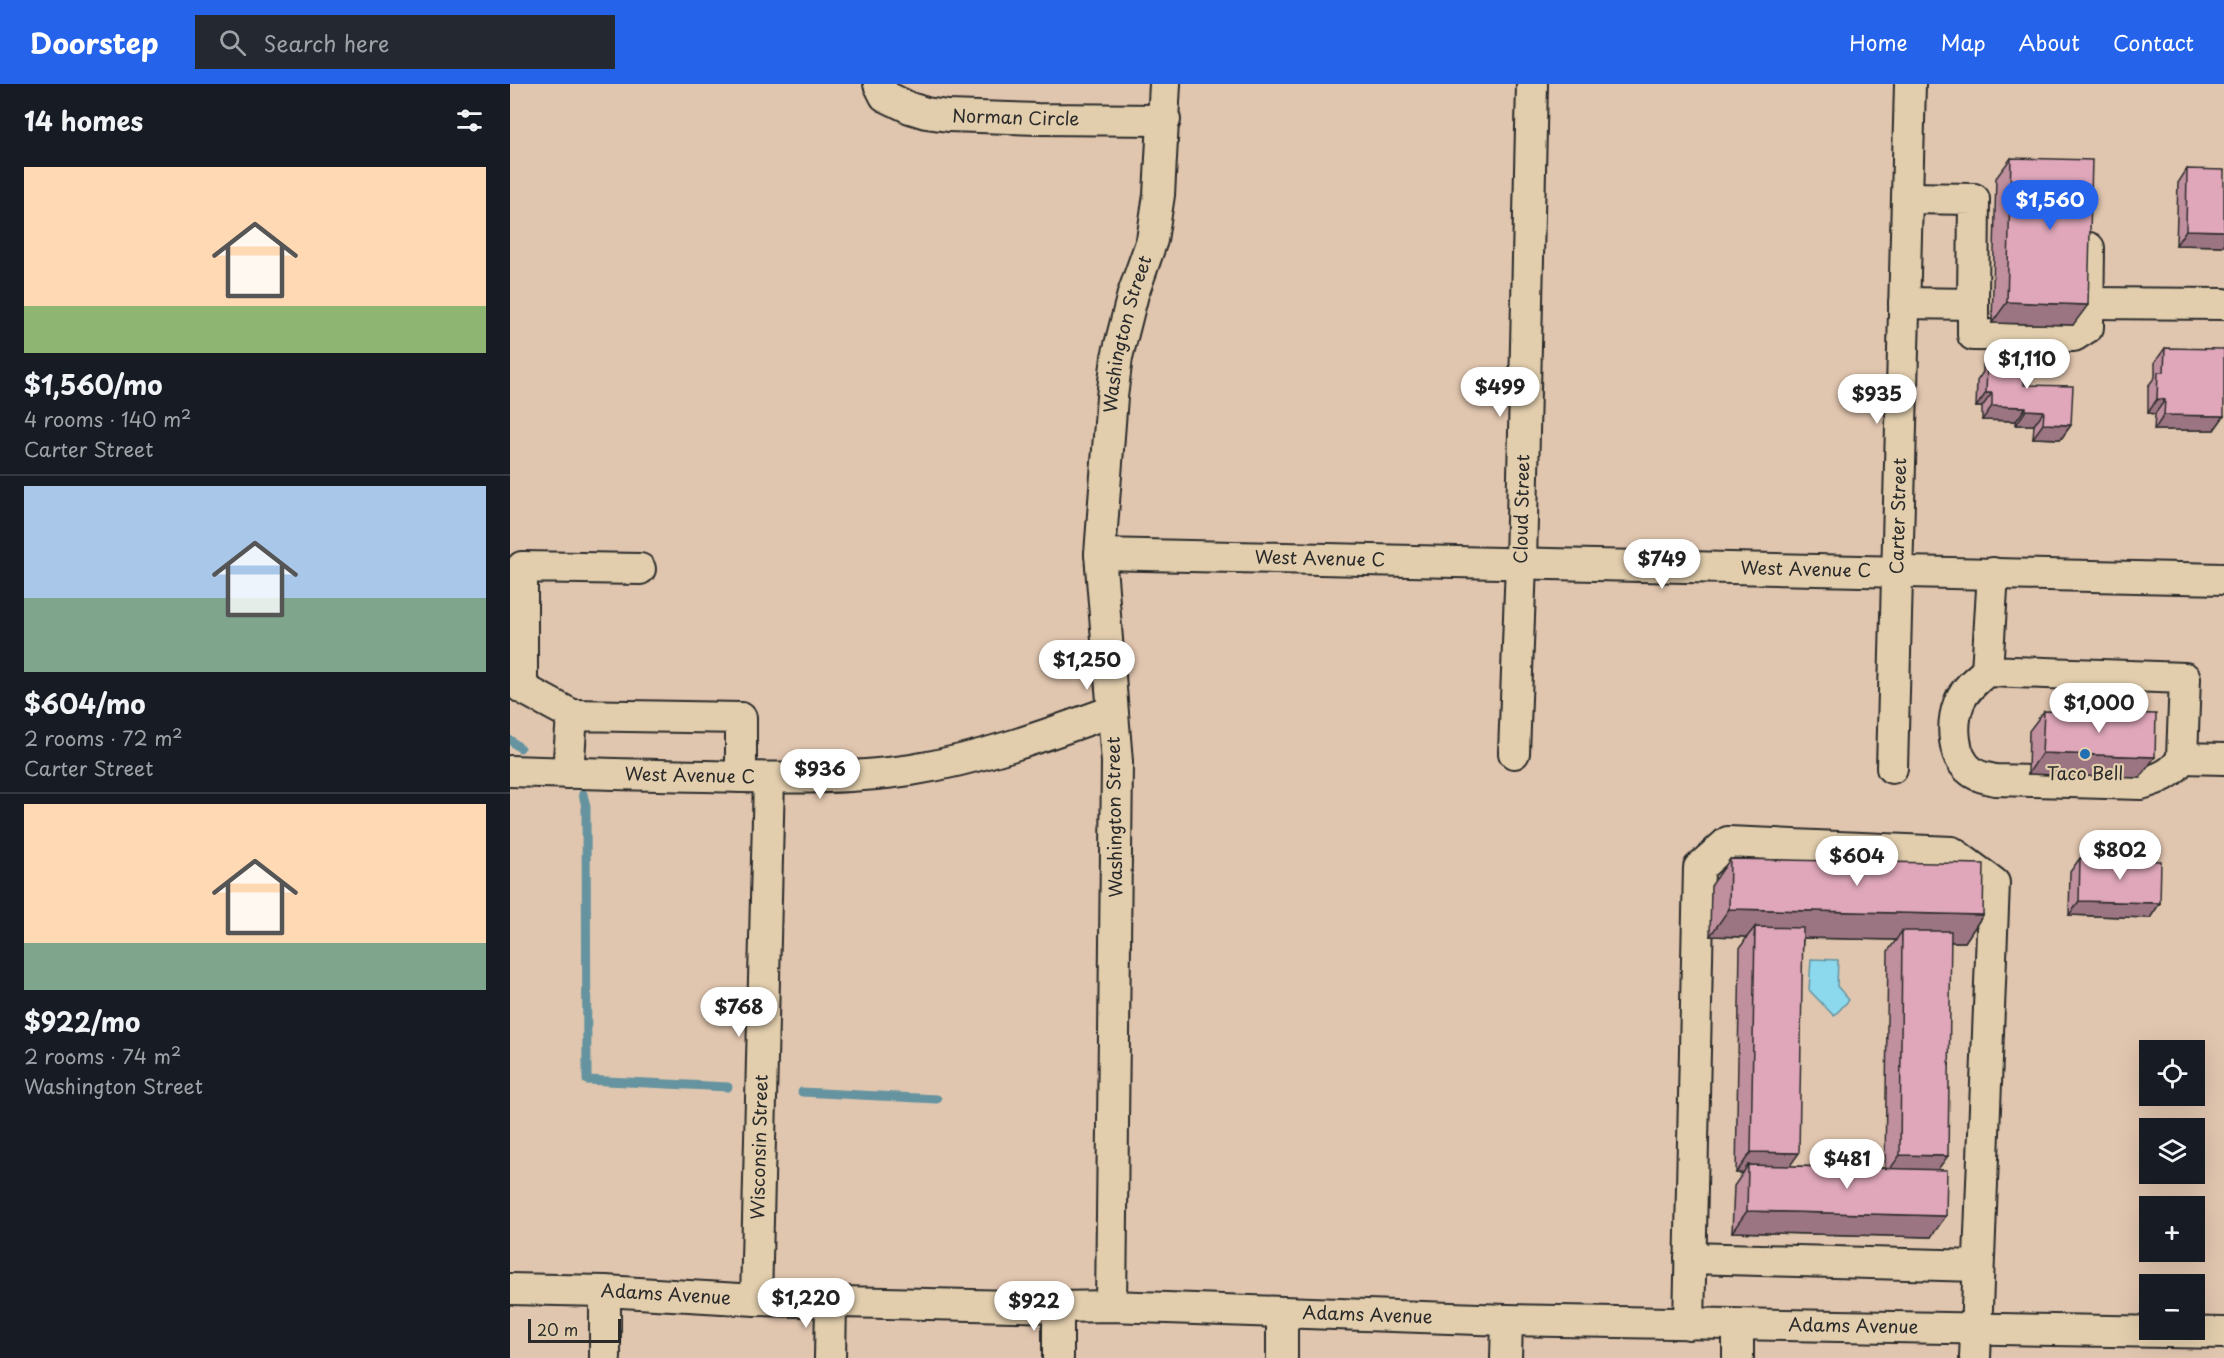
<!DOCTYPE html>
<meta charset="utf-8">
<style>
:root{--surface:#171b24;--page:#242831;--text:#f1f3f6;--muted:#9ea1a6;--line:#363941;--accent:#2563eb}
body{margin:0;font-family:"Playpen Sans",sans-serif;background:var(--page);color:var(--text);height:100vh;display:flex;flex-direction:column;font-size:22px;white-space:nowrap}
*{box-sizing:border-box;margin:0}
p{font-size:20px;color:var(--muted)}
.icon{flex:none;width:33px;height:33px;fill:none;stroke:currentColor;stroke-width:2;stroke-linecap:round;stroke-linejoin:round}
.map{position:relative;flex:1;overflow:hidden}
.drawer{display:flex;flex-direction:column;background:var(--surface);width:510px}
.drawer>*{flex:none}
.fabs{position:absolute;left:1629px;top:956px;display:grid;gap:12px}
.fabs a{display:grid;place-items:center;width:66px;height:66px;border-radius:0px;background:var(--surface);box-shadow:0 6px 24px #0002;font-size:30px}
.scale{position:absolute;left:18px;bottom:15px;width:93px;box-sizing:border-box;padding-left:6px;border:3px solid #2b2b2b;border-top:0;font-size:16px;line-height:21px;white-space:nowrap;color:#2b2b2b;-webkit-text-stroke:4px #e2cead;paint-order:stroke}
.price{position:absolute;translate:-50% -51px;padding:0 14px;border-radius:21px;background:#fff;color:#222;font-size:20px;line-height:39px;filter:drop-shadow(0 2px 3px #0008)}
.price::after{content:'';position:absolute;left:50%;top:36px;width:18px;height:14px;margin-left:-9px;background:inherit;clip-path:polygon(0 0,100% 0,50% 100%)}
.price.current{background:var(--accent);color:#fff}
ul{padding:0;list-style:none}
li{display:grid;align-content:center;gap:12px;height:318px;padding:0 24px}
li+li{border-top:2px solid var(--line)}
li span{display:grid;place-items:center;height:186px;border-radius:0px;color:#555}
li>.icon{margin-inline-start:auto}
span .icon{width:108px;height:108px;fill:#fffc;stroke-width:1}
li b{font-size:26px}
h2{display:flex;justify-content:space-between;align-items:center;height:72px;padding:0 24px;font-size:26px}
header{display:flex;align-items:center;gap:36px;box-sizing:border-box;height:84px;padding:0 30px;background:var(--accent);color:#fff}
header strong{font-size:28px}
nav{display:flex;gap:33px;margin-inline-start:auto;font-size:21px}
.search{width:420px;height:54px;background:var(--page);display:flex;align-items:center;gap:15px;box-sizing:border-box;padding:0 21px;border-radius:0px;color:var(--muted);font-size:22px}
main{display:flex;flex:1;min-height:0}
.map>svg:first-child{display:block}
.water{fill:#8cd8ec;stroke:#65939f;stroke-width:1.5}
.lines{fill:none;stroke-linecap:round;stroke-linejoin:round}
.stream{stroke:#65939f;stroke-width:9}
.minor-casing{stroke:#2b2b2b;stroke-width:34}
.minor{stroke:#e2cead;stroke-width:30}
.wall{fill:#c0909f;stroke:#2b2b2b;stroke-width:1.5;fill-rule:evenodd}
.shaded-wall{fill:#9c7582;stroke:#2b2b2b;stroke-width:1.5}
.building{fill:#dfa7b9;stroke:#2b2b2b;stroke-width:1.5}
.poi-dot{fill:#1f6fb2;stroke:#e2cead;stroke-width:2}
.labels{text-anchor:middle;stroke-width:4.5;stroke-linejoin:round;paint-order:stroke}
.street-label{font-size:18px;fill:#2b2b2b;stroke:#e2cead}
.poi-label{font-size:18px;fill:#2b2b2b;stroke:#e2cead}
</style>
<header>
<strong>Doorstep</strong>
<div class="search"><svg class="icon" aria-label="search" viewBox="0 0 24 24"><circle cx="10" cy="10" r="6"/><path d="M15 15l6 6"/></svg>Search here</div>
<nav><a>Home</a><a>Map</a><a>About</a><a>Contact</a></nav>
</header>
<main>
<section class="drawer">
<h2>14 homes<svg class="icon" aria-label="filters" viewBox="0 0 24 24"><path d="M4 7h16M4 17h16"/><circle cx="9" cy="7" r="2"/><circle cx="15" cy="17" r="2"/></svg></h2>
<ul>
<li><span style="background:linear-gradient(#ffd9b3 75%,#8fb573 0)"><svg class="icon" aria-label="home" viewBox="0 0 24 24"><path d="M3 11l9-7 9 7M6 9v11h12V9"/></svg></span><div><b>$1,560/mo</b><p>4 rooms · 140 m²</p><p>Carter Street</p></div></li>
<li><span style="background:linear-gradient(#a9c7e8 60%,#7fa58c 0)"><svg class="icon" aria-label="home" viewBox="0 0 24 24"><path d="M3 11l9-7 9 7M6 9v11h12V9"/></svg></span><div><b>$604/mo</b><p>2 rooms · 72 m²</p><p>Carter Street</p></div></li>
<li><span style="background:linear-gradient(#ffd9b3 75%,#7fa58c 0)"><svg class="icon" aria-label="home" viewBox="0 0 24 24"><path d="M3 11l9-7 9 7M6 9v11h12V9"/></svg></span><div><b>$922/mo</b><p>2 rooms · 74 m²</p><p>Washington Street</p></div></li>
</ul>
</section>
<div class="map">
<svg width="1714" height="1274" viewBox="0 0 1714 1274">
<rect width="100%" height="100%" fill="#e1c6af"/>
<filter id="ink" filterUnits="userSpaceOnUse"><feTurbulence type="fractalNoise" baseFrequency=".0167" numOctaves="2"/><feDisplacementMap in="SourceGraphic" scale="12" xChannelSelector="R" yChannelSelector="G"/><feConvolveMatrix kernelMatrix="1 2 1 2 8 2 1 2 1" color-interpolation-filters="sRGB"/></filter>
<g filter="url(#ink)">
<!-- water -->
<polygon class="water" points="1301,875 1328,876 1327,902 1339,916 1324,932 1299,906"/>
<g class="lines">
<!-- stream -->
<g class="stream">
<polyline points="0,656 10,664"/>
<polyline points="73,710 76,723 77,996 218,1003"/>
<polyline points="292,1008 427,1015"/>
</g>
<defs>
<g id="minor">
<path id="s1" d="M369 0 375 12 400 24 416 29 438 32 527 35 655 36"/>
<polyline points="1394,219 1463,220 1464,115 1397,114"/>
<polyline points="1578,219 1714,220"/>
<polyline points="1463,220 1463,251 1564,252 1578,243 1579,164"/>
<path id="s2" d="M590 470 1714 495"/>
<polyline points="1483,489 1477,587 1675,594 1672,674 1714,675"/>
<path d="M1477 587C1466 596 1454 606 1449 619 1441 640 1442 674 1462 688 1468 693 1477 694 1485 696L1631 700C1648 695 1663 690 1672 674"/>
<polyline points="62,631 12,604 12,483 130,485"/>
<path id="s3" d="M1004 669 1011 479 1022 0"/>
<path id="s4" d="M1382 684 1400 0"/>
<path id="s5" d="M0 687C65 689 131 691 196 692 264 694 334 696 401 686 470 675 537 651 602 627"/>
<polyline points="58,689 62,631 231,634 231,693"/>
<polyline points="1180,1174 1468,1182"/>
<path id="s6" d="M0 1205 95 1207 246 1216 548 1223 601 1222 997 1236 1714 1249"/>
<path id="s7" d="M246 1216 259 694"/>
<path id="s8" d="M601 1222 607 678 590 470 602 313 607 273 623 210 642 156 649 111 655 0"/>
<polyline points="1179,1240 1189,784 1218,758 1442,768 1484,799 1465,1274"/>
<polyline points="1228,1241 1228,1274"/>
<polyline points="95,1274 95,1207"/>
<polyline points="320,1274 321,1218"/>
<polyline points="548,1274 548,1223"/>
<polyline points="772,1274 772,1229"/>
<polyline points="996,1274 997,1236"/>
</g>
</defs>
<!-- minor casing -->
<use href="#minor" class="minor-casing"/>
<!-- minor -->
<use href="#minor" class="minor"/>
</g>
<!-- wall -->
<g class="wall">
<polygon points="1501,74 1563,241 1482,239 1486,94"/>
<polygon points="1677,85 1714,162 1666,161 1668,99"/>
<polygon points="1655,264 1714,332 1704,346 1644,346 1645,330 1638,329 1638,302 1645,293 1645,278"/>
<polygon points="1483,266 1514,301 1561,341 1551,355 1523,354 1524,341 1506,341 1506,337 1472,336 1472,323 1466,323 1467,297 1473,288 1473,280"/>
<polygon points="1534,627 1630,694 1518,690 1519,647"/>
<polygon points="1570,774 1650,819 1640,834 1559,831 1560,788"/>
<path d="M1220 775 1473 831 1455 858H1440L1428 1086 1421 1153 1222 1148 1224 1102 1233 1089H1226L1230 864 1237 853 1200 852 1201 802ZM1293 854 1386 856 1378 867 1375 1084 1280 1082Z"/>
</g>
<!-- shaded-wall -->
<g class="shaded-wall">
<polygon points="1676,146 1714,147 1714,162 1666,161"/>
<polygon points="1497,218 1578,221 1563,241 1482,239"/>
<polygon points="1476,309 1482,309 1472,323 1466,323"/>
<polygon points="1647,315 1655,316 1645,330 1638,329"/>
<polygon points="1482,322 1516,323 1506,337 1472,336"/>
<polygon points="1516,326 1534,327 1524,341 1506,341"/>
<polygon points="1654,331 1714,332 1704,346 1644,346"/>
<polygon points="1533,340 1561,341 1551,355 1523,354"/>
<polygon points="1532,669 1645,673 1630,694 1518,690"/>
<polygon points="1569,817 1650,819 1640,834 1559,831"/>
<polygon points="1219,825 1473,831 1455,858 1392,857 1392,847 1386,856 1244,853 1245,843 1237,853 1200,852"/>
<polygon points="1241,1068 1289,1069 1275,1089 1238,1081 1233,1089 1226,1089"/>
<polygon points="1390,1071 1438,1072 1423,1092 1375,1092"/>
<polygon points="1237,1127 1436,1132 1421,1153 1222,1148"/>
</g>
<!-- building -->
<g class="building">
<polygon points="1501,74 1582,76 1578,221 1497,218"/>
<polygon points="1677,85 1714,86 1714,147 1676,146"/>
<polygon points="1655,264 1714,265 1714,332 1654,331 1655,316 1647,315 1648,288 1654,288"/>
<polygon points="1483,266 1515,267 1514,301 1563,302 1561,341 1533,340 1534,327 1516,326 1516,323 1482,322 1482,309 1476,309 1477,283 1483,283"/>
<polygon points="1534,627 1646,630 1645,673 1532,669"/>
<polygon points="1570,774 1651,777 1650,819 1569,817"/>
<polygon points="1220,775 1474,780 1473,831 1219,825"/>
<polygon points="1245,843 1293,844 1289,1069 1241,1068"/>
<polygon points="1392,847 1441,847 1438,1072 1390,1071"/>
<polygon points="1238,1081 1437,1086 1436,1132 1237,1127"/>
</g>
</g>
<!-- markers -->
<circle class="poi-dot" cx="1575" cy="670" r="6"/>
<g class="labels">
<!-- street labels -->
<g class="street-label">
<text dy="6" stroke="none"><textPath href="#s1" startOffset="148">Norman Circle</textPath></text>
<text dy="6" stroke="none"><textPath href="#s8" startOffset="975">Washington Street</textPath></text>
<text dy="6" stroke="none"><textPath href="#s3" startOffset="244">Cloud Street</textPath></text>
<text dy="6" stroke="none"><textPath href="#s4" startOffset="252">Carter Street</textPath></text>
<text dy="6" stroke="none"><textPath href="#s2" startOffset="220">West Avenue C</textPath></text>
<text dy="6" stroke="none"><textPath href="#s2" startOffset="706">West Avenue C</textPath></text>
<text dy="6" stroke="none"><textPath href="#s5" startOffset="180">West Avenue C</textPath></text>
<text transform="translate(605 733) rotate(-91)" y="6">Washington Street</text>
<text dy="6" stroke="none"><textPath href="#s7" startOffset="153">Wisconsin Street</textPath></text>
<text dy="6" stroke="none"><textPath href="#s6" startOffset="156">Adams Avenue</textPath></text>
<text dy="6" stroke="none"><textPath href="#s6" startOffset="858">Adams Avenue</textPath></text>
<text dy="6" stroke="none"><textPath href="#s6" startOffset="1344">Adams Avenue</textPath></text>
</g>
<!-- poi labels -->
<g class="poi-label">
<text x="1575" y="696">Taco Bell</text>
</g>
</g>
</svg>
<div class="fabs">
<a><svg class="icon" aria-label="locate" viewBox="0 0 24 24"><circle cx="12" cy="12" r="6"/><path d="M12 2v4M12 18v4M2 12h4M18 12h4"/></svg></a>
<a><svg class="icon" aria-label="layers" viewBox="0 0 24 24"><path d="M12 4l9 5-9 5-9-5zM3 14l9 5 9-5"/></svg></a>
<a>+</a>
<a>−</a>
</div>
<div class="scale">20 m</div>
<b class="price current" style="left:1540px;top:147px">$1,560</b>
<b class="price" style="left:1517px;top:306px">$1,110</b>
<b class="price" style="left:990px;top:334px">$499</b>
<b class="price" style="left:1367px;top:341px">$935</b>
<b class="price" style="left:1152px;top:506px">$749</b>
<b class="price" style="left:577px;top:607px">$1,250</b>
<b class="price" style="left:1589px;top:650px">$1,000</b>
<b class="price" style="left:310px;top:716px">$936</b>
<b class="price" style="left:1610px;top:797px">$802</b>
<b class="price" style="left:1347px;top:803px">$604</b>
<b class="price" style="left:229px;top:954px">$768</b>
<b class="price" style="left:1337px;top:1106px">$481</b>
<b class="price" style="left:296px;top:1245px">$1,220</b>
<b class="price" style="left:524px;top:1248px">$922</b>
</div>
</main>
